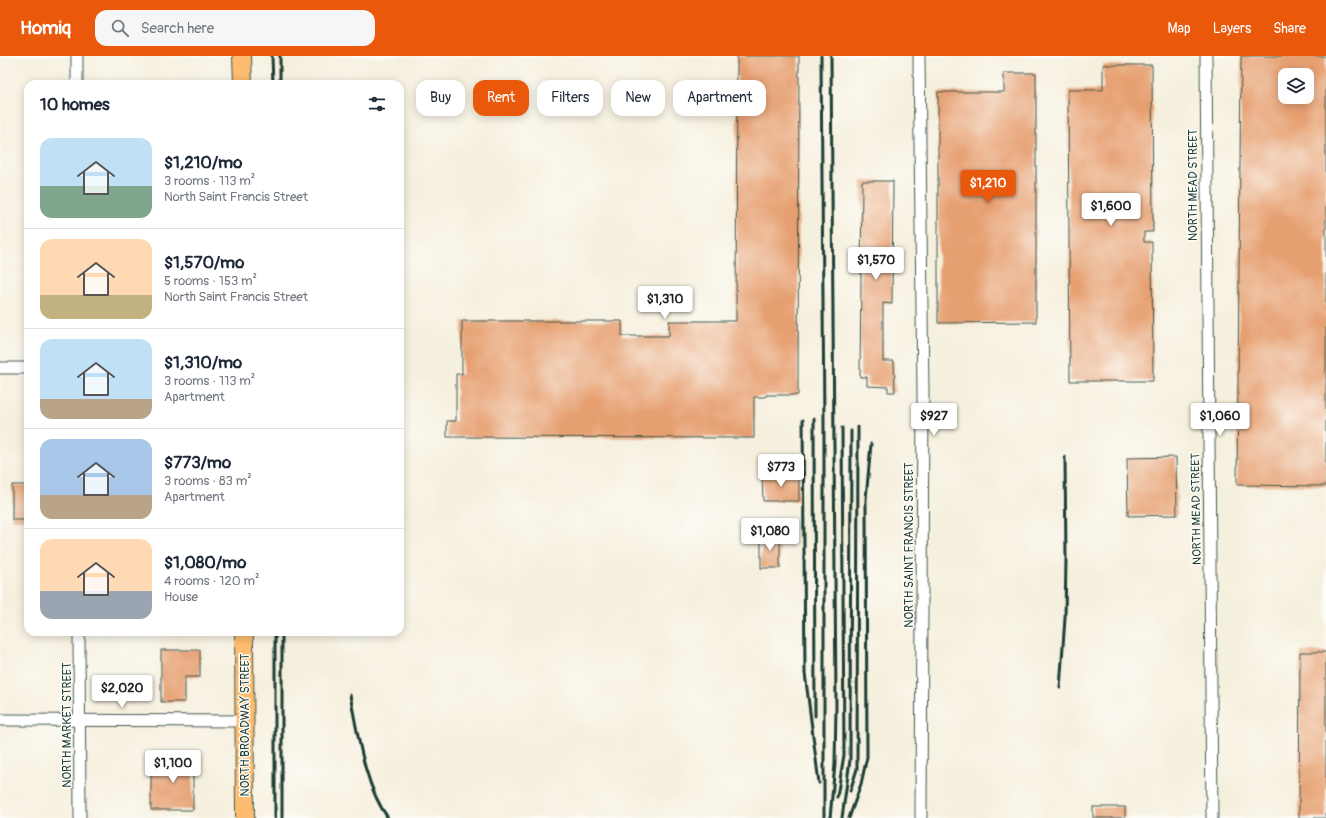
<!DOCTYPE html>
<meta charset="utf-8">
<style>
:root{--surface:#fff;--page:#f6f6f7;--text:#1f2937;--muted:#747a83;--line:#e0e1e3;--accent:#ea580c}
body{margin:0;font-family:Pangolin,sans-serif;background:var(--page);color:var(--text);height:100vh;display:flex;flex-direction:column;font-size:15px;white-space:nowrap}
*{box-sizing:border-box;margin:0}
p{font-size:13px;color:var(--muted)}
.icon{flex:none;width:22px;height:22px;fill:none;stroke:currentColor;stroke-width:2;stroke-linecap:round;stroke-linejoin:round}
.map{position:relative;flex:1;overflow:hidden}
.details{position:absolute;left:24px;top:24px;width:380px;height:556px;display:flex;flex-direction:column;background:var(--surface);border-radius:12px;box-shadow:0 2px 10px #0003}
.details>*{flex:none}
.banner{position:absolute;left:416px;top:24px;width:380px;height:36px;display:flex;gap:8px}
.fabs{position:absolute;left:1278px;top:12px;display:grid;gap:8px}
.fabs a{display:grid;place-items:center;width:36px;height:36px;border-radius:8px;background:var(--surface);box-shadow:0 2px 10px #0003;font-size:20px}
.price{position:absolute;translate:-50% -34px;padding:0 9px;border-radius:4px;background:#fff;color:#222;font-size:13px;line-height:26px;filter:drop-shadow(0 1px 2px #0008)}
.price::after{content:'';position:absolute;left:50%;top:24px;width:12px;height:9px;margin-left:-6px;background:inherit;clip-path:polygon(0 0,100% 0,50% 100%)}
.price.active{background:var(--accent);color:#fff}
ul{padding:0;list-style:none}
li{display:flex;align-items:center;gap:12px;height:100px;padding:0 16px}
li+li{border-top:1px solid var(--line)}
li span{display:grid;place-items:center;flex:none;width:112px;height:80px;border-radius:12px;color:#555}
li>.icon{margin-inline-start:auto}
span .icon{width:48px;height:48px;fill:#fffc;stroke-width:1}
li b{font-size:17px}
h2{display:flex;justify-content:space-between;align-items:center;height:48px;padding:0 16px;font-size:17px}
.tag{padding:0 14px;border-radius:12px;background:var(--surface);box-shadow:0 2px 10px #0003;font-size:14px;line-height:36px}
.tag.active{background:var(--accent);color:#fff}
header{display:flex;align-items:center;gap:24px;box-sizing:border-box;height:56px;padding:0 20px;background:var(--accent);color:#fff}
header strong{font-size:19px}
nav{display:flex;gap:22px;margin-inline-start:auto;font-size:14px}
.search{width:280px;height:36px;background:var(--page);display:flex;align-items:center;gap:10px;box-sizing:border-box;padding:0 14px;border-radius:12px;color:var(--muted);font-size:15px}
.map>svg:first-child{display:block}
.building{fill:#e69f6f;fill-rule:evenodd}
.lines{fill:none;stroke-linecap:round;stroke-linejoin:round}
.street-casing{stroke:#3f584d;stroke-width:13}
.primary-casing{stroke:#3f584d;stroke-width:20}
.street{stroke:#fff;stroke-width:11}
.primary{stroke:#fdbc70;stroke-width:18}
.rail{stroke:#1f3d34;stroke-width:3}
.labels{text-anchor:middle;stroke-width:3;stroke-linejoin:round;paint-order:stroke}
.street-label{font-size:12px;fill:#1f3d34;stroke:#fdfcf7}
</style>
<header>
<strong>Homiq</strong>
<div class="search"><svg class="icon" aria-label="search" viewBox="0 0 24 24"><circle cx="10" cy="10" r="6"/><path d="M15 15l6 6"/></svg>Search here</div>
<nav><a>Map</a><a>Layers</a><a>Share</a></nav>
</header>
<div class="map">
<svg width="1326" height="762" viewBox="0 0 1326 762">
<rect width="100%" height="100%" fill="#fdfcf7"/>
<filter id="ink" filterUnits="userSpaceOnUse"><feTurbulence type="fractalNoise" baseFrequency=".025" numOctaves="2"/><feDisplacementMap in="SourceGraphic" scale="8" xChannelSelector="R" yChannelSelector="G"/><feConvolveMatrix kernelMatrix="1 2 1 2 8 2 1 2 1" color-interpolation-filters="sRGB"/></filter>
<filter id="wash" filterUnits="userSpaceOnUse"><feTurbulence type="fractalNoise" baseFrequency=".012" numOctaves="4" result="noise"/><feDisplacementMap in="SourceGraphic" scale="16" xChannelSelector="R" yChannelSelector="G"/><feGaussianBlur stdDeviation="0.9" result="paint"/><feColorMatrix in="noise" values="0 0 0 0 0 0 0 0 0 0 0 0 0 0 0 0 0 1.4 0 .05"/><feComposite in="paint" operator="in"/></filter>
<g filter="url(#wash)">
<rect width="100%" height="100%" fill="#f5efdd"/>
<g id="blocks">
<!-- building -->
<g class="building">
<polygon points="737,0 799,0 798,339 766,339 766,341 754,341 754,382 447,381 447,365 456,365 456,318 462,318 462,265 622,265 622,280 669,280 669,265 736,265"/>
<path d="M1241 0H1326V430L1237 429ZM1285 19H1307V41H1285Z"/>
<polygon points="1103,9 1152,9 1153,176 1144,176 1144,186 1152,186 1153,325 1070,325 1068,34 1103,34"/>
<polygon points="1004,17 1036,17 1036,266 938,267 938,36 1004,36"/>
<polygon points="862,125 893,125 892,248 883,247 883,305 894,305 895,336 888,336 888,331 867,330 867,321 860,321"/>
<polygon points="1176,401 1177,459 1128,460 1127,402"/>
<polygon points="762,419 799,419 799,445 763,445"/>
<rect x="12" y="429" width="16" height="35"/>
<rect x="761" y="479" width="19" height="33"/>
<polygon points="161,594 200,594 200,621 185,621 185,646 161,646"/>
<polygon points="1300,596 1326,596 1326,762 1299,762"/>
<polygon points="162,700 193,700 193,754 151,754 151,713 162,713"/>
<rect x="1093" y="751" width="32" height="11"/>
</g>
</g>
</g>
<g filter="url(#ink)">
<use href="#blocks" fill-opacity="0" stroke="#3f584d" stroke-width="1"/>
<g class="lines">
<defs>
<g id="street">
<polyline points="77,0 77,28"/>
<polyline points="919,0 923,336 921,762"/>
<polyline points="1206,0 1212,762"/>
<polyline points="0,312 28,312"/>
<polyline points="79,576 80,762"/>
<polyline points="0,664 245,665"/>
</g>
<g id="primary">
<polyline points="242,0 243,28"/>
<polyline points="244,576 245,762"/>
</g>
</defs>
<!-- street casing -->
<use href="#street" class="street-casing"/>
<!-- primary casing -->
<use href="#primary" class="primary-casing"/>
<!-- street -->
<use href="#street" class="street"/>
<!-- primary -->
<use href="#primary" class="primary"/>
<!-- rail -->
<g class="rail">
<polyline points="272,0 273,28"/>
<polyline points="280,0 280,28"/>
<polyline points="821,0 824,367 824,762"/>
<polyline points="814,363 815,660"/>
<polyline points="803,364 805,617 819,727"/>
<polyline points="275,576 275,762"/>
<polyline points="282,576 282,762"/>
<polyline points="1060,632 1065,562 1066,503 1065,401"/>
<path d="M350 639C358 678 364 729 388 762"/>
<polyline points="850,735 857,713 858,371"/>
<polyline points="837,741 844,699 842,372"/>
<polyline points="830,762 835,708 836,650 831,0"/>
<polyline points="842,762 850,704 851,375"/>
<polyline points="849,762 861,728 867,701 866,443 871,388"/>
</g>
</g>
</g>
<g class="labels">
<!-- street labels -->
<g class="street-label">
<text transform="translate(1193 129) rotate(-90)" y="4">NORTH MEAD STREET</text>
<text transform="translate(1196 453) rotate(-91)" y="4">NORTH MEAD STREET</text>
<text transform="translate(909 489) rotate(-90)" y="4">NORTH SAINT FRANCIS STREET</text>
<text transform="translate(67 669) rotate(-90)" y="4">NORTH MARKET STREET</text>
<text transform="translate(245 669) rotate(-90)" y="4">NORTH BROADWAY STREET</text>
</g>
</g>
</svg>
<div class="fabs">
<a><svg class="icon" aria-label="layers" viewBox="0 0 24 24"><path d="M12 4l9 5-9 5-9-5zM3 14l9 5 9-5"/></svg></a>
</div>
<b class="price active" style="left:988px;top:148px">$1,210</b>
<b class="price" style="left:1111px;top:171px">$1,600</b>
<b class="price" style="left:876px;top:225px">$1,570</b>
<b class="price" style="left:665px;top:264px">$1,310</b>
<b class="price" style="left:934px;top:381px">$927</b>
<b class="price" style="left:1220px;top:381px">$1,060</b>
<b class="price" style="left:781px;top:432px">$773</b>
<b class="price" style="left:770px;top:496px">$1,080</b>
<b class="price" style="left:122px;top:653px">$2,020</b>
<b class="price" style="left:173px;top:728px">$1,100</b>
<div class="banner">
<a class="tag">Buy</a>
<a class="tag active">Rent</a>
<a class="tag">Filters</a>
<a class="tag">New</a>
<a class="tag">Apartment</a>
</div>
<section class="details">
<h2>10 homes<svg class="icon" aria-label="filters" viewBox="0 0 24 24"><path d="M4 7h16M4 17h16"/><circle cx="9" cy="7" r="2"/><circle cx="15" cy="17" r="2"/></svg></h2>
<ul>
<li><span style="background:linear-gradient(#bfe0f5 60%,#7fa58c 0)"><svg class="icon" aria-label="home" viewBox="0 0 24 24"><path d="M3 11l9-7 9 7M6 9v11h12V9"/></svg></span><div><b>$1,210/mo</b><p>3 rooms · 113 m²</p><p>North Saint Francis Street</p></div></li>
<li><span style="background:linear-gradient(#ffd9b3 70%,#c2b280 0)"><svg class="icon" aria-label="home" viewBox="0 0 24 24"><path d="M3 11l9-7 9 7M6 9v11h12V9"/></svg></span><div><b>$1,570/mo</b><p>5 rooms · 153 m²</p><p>North Saint Francis Street</p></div></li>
<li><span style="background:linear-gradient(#bfe0f5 75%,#b9a48a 0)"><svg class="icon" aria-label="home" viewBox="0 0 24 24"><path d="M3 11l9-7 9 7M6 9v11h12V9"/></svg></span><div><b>$1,310/mo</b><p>3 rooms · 113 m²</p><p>Apartment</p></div></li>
<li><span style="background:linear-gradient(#a9c7e8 70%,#b9a48a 0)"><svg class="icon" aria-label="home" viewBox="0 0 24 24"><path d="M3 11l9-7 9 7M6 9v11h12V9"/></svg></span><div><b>$773/mo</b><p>3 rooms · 83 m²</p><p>Apartment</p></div></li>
<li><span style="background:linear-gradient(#ffd9b3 65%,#9aa5b1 0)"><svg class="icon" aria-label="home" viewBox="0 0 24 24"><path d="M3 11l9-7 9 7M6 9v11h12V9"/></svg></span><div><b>$1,080/mo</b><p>4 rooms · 120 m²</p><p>House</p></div></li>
</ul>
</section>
</div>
